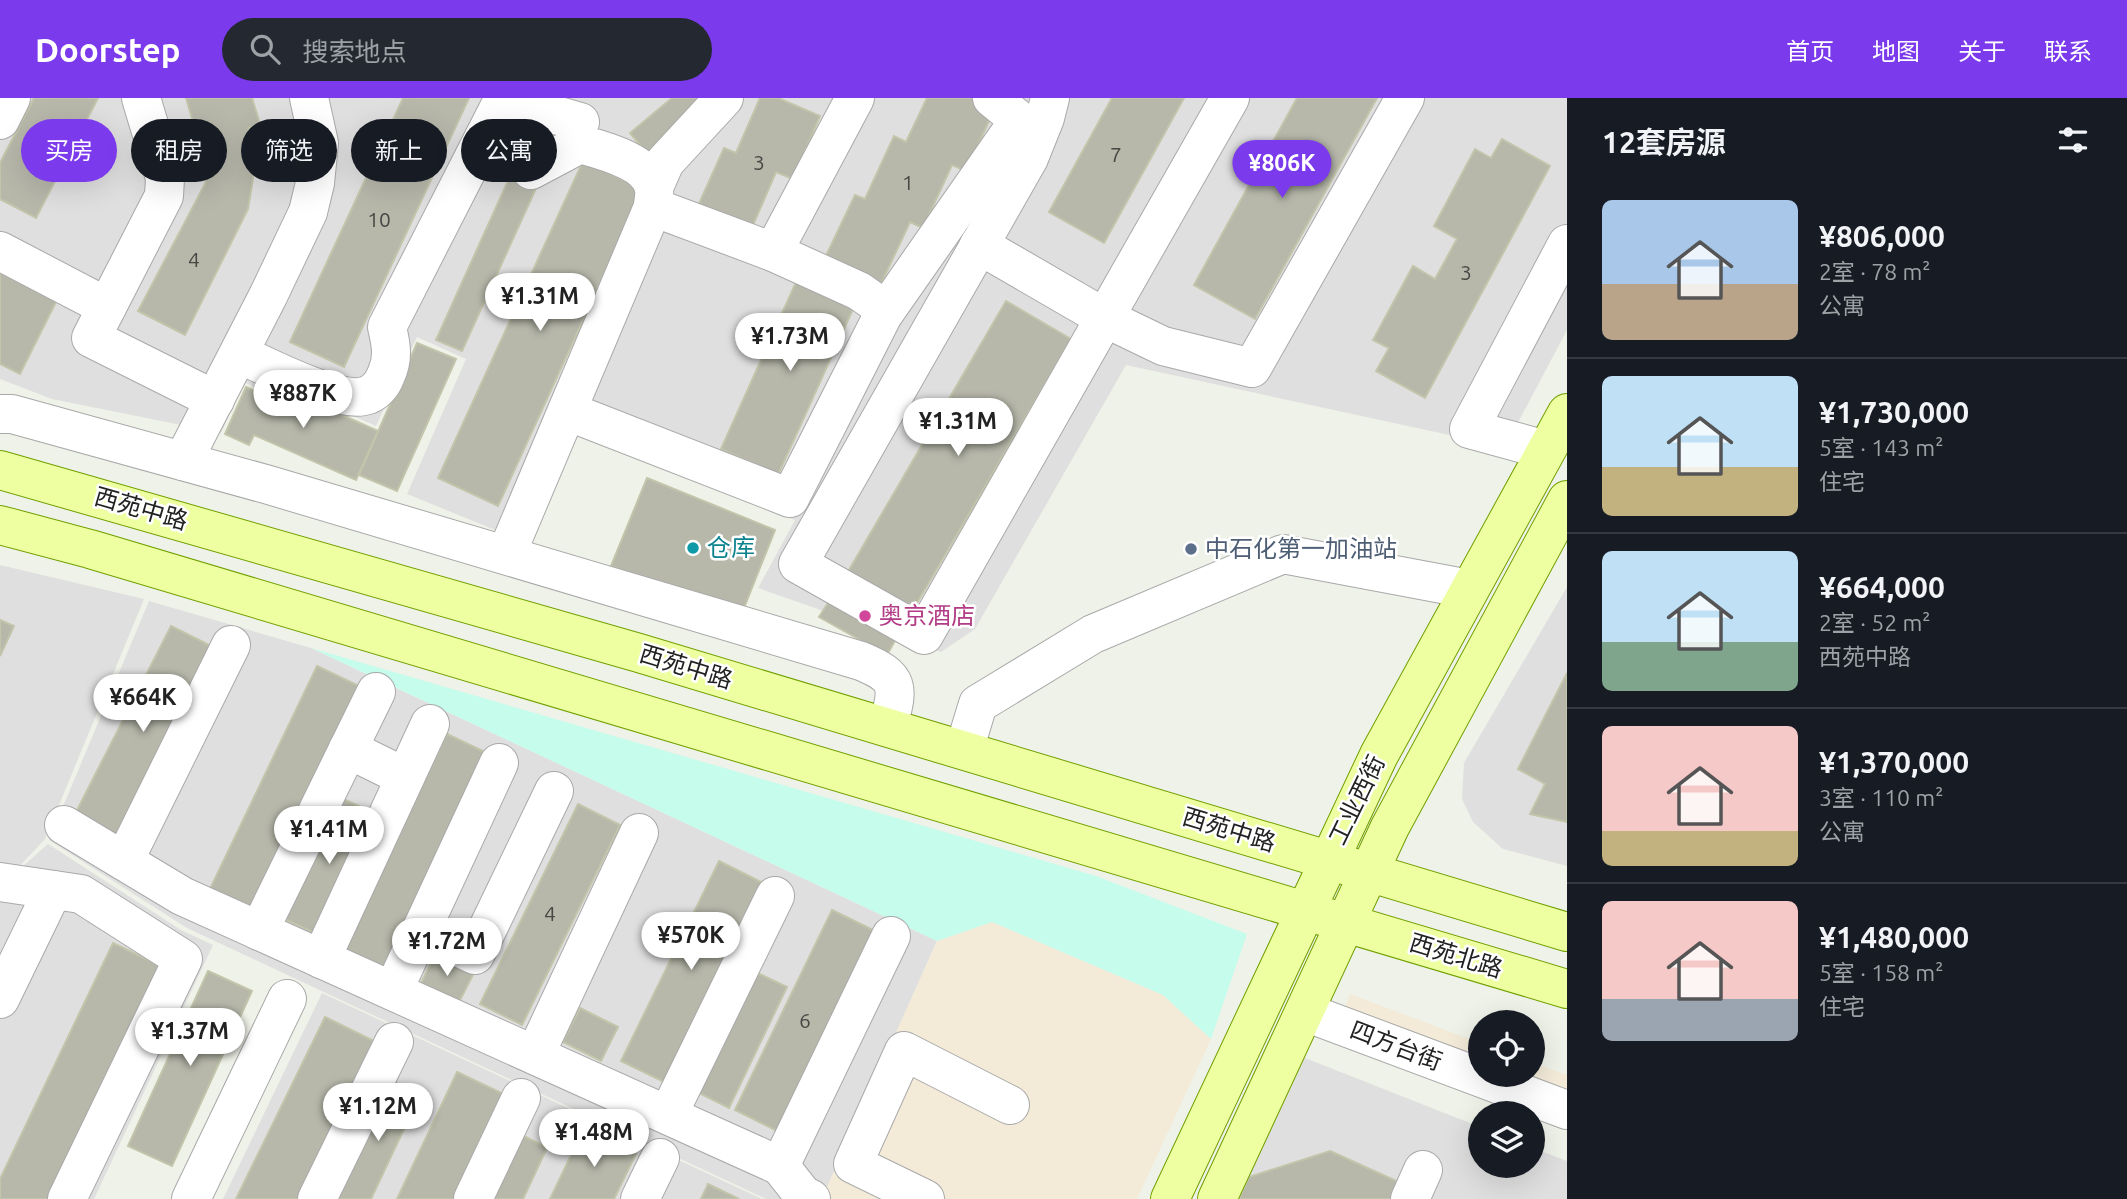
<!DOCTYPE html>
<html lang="zh">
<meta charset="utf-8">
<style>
:root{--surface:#171b24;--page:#242831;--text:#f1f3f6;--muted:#9ea1a6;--line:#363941;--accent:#7c3aed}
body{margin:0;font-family:Ubuntu,"Noto Sans SC",sans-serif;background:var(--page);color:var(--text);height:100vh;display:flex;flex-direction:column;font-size:26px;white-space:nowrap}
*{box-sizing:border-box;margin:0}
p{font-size:23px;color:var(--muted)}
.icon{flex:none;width:38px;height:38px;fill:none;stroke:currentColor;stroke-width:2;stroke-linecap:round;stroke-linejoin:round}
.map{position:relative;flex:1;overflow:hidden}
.drawer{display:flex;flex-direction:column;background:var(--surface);width:560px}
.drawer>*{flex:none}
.banner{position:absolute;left:21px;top:21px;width:665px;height:63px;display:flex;gap:14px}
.controls{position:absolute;left:1468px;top:912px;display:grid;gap:14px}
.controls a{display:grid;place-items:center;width:77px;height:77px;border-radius:50%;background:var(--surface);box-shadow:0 7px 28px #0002;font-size:35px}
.price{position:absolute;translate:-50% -60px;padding:0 16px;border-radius:24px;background:#fff;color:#222;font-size:23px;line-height:46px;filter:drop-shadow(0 2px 4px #0008)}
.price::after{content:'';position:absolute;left:50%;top:42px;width:21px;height:16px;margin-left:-10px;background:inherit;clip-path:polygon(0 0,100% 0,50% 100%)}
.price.current{background:var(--accent);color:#fff}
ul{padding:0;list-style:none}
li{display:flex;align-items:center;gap:21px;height:175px;padding:0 35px}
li+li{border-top:2px solid var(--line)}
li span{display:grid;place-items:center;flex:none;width:196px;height:140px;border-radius:10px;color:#555}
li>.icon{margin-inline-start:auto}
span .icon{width:84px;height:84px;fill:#fffc;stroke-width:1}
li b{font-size:30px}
h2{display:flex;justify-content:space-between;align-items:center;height:84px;padding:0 35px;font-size:30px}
.pill{padding:0 24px;border-radius:32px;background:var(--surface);box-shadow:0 7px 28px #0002;font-size:24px;line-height:63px}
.pill.current{background:var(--accent);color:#fff}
header{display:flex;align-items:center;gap:42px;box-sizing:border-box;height:98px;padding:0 35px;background:var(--accent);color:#fff}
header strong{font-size:33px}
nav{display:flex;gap:38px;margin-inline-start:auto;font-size:24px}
.search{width:490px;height:63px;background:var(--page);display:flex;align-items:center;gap:18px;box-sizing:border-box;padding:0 24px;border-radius:38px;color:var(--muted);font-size:26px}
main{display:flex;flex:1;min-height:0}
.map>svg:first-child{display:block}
.residential{fill:#e0dfdf}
.commercial{fill:#f3ead8}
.park{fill:#c5fcec}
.building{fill:#b7b8aa;stroke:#c3c5aa;stroke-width:2}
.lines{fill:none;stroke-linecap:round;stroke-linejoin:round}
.minor-casing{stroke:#a9a9a9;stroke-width:40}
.major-casing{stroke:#719f00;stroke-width:40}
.minor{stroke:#fff;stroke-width:38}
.major{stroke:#edffa0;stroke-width:38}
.culture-dot{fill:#0f9aa8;stroke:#fff;stroke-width:2.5}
.service-dot{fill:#5c6f8a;stroke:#fff;stroke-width:2.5}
.hotel-dot{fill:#d1479c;stroke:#fff;stroke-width:2.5}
.labels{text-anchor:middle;stroke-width:5;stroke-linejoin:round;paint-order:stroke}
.number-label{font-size:21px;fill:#474844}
.street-label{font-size:24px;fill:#222;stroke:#fff}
.culture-label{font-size:24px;fill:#0d838f;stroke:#fff;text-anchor:start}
.service-label{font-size:24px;fill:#4e5e75;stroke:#fff;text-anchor:start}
.hotel-label{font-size:24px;fill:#b23c85;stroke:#fff;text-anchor:start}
</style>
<header>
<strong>Doorstep</strong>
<div class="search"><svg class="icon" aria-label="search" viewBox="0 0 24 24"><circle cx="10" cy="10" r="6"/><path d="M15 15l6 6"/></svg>搜索地点</div>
<nav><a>首页</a><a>地图</a><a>关于</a><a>联系</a></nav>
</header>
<main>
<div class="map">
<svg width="1567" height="1101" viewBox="0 0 1567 1101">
<rect width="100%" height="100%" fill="#eff2e8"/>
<!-- residential -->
<g class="residential">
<polygon points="0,0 1567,0 1567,232 1505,349 1126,267 975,531 941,554 758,490 795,422 574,332 525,444 407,396 466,261 417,239 376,328 275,284 269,295 244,284 221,335 52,301 0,281"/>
<polygon points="0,467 144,501 45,741 15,773 0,766"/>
<polygon points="1567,489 1567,768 1503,751 1473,724 1462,701 1464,665"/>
<polygon points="149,503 311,550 937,843 822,1101 766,1101 187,830 49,742"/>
<polygon points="48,746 181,832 213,847 94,1101 0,1101 0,771 13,777"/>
<polygon points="322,895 762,1101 223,1101"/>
<polygon points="1300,958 1480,1029 1480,1068 1533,1068 1533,1050 1567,1063 1567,1101 1233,1101"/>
</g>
<!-- commercial -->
<g class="commercial">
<polygon points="992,824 1163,897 1211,941 1137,1101 831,1101 823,1098 937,843"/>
<polygon points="1350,896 1480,945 1480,967 1343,915"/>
<polygon points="1533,965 1567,977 1567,999 1507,977 1533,976"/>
</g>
<!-- park -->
<polygon class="park" points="311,550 1096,778 1247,836 1211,941 1163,897 992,824 937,843"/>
<!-- building -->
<g class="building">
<polygon points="34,0 98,0 36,120 0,101 0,65"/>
<polygon points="186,0 252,0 260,26 248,30 256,62 248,111 185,237 138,213 205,86 207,71"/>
<polygon points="403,0 469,0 344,269 290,244"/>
<polygon points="672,0 714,0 648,56 630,35"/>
<polygon points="760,0 778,0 820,18 793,81 776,74 751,132 698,108 724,50 736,55"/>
<polygon points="927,0 973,0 995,10 966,73 952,67 923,130 910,124 879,190 823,164 855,97 865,101 894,38 906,44"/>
<polygon points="1112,0 1184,0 1104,145 1049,114"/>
<polygon points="1297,0 1377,0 1255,221 1194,187"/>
<polygon points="1502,41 1550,68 1425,300 1376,273 1389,250 1373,242 1413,168 1435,181 1457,141 1434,128 1475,51 1491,60"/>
<polygon points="583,63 643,91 498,408 438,380"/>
<polygon points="512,74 538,86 462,253 436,242"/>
<polygon points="0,168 59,198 20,276 0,266"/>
<polygon points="801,173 858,200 778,377 721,351"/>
<polygon points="1006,203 1071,241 910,517 845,479"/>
<polygon points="417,245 456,261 397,393 359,377"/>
<polygon points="277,288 378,333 356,382 254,337 249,347 225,336 246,289 272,301"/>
<polygon points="647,380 775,432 740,520 611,468"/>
<polygon points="845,479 910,516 887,557 819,519"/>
<polygon points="0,522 14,528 0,558"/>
<polygon points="171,528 215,550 116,745 72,722"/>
<polygon points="317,568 359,588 251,814 209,793"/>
<polygon points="1567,575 1567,724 1530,716 1545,686 1518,671"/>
<polygon points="447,636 489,656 380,881 338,861"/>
<polygon points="337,698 378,717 321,838 280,819"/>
<polygon points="578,706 620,727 522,927 480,906"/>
<polygon points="719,763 761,784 664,984 621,963"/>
<polygon points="832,812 875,833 777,1033 735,1012"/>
<polygon points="113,845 167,871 56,1101 0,1101 0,1081"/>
<polygon points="437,853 475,873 458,906 420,887"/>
<polygon points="747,870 787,889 729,1010 689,990"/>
<polygon points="208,873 252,893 172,1068 128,1048"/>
<polygon points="580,910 618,929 601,963 563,944"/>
<polygon points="325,919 378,945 302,1101 236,1101"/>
<polygon points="457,974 510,999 461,1101 397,1101"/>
<polygon points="390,982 420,997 371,1101 333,1101"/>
<polygon points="584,1030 636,1056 614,1101 550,1101"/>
<polygon points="518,1035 547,1050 523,1101 486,1101"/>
<polygon points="1330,1053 1403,1086 1396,1101 1239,1101 1249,1079"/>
<polygon points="708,1086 739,1101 701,1101"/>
</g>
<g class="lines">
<defs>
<g id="minor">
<polyline points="1050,0 1045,20 1029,60 798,466 924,537 1230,0"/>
<polyline points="0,22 11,0"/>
<polyline points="654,89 665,64 724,0"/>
<polyline points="653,109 773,154 855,0"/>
<polyline points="979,147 1105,220 1163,248 1252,270 1405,0"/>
<polyline points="0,153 107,209 164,98 165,80 141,0"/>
<polyline points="773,154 859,193 886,212"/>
<polyline points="107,209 91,240 215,302"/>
<path d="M239 256C267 268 340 308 368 297 377 293 383 285 386 277 394 260 391 246 387 229L503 2 580 24"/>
<polyline points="567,313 790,400 883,217 1019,22 992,0"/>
<path d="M0 316H12L269 387 861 563C902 580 898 590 888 629"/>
<polyline points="1546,352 1469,331 1567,146"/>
<polyline points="183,363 268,198 308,114 315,85 319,45 309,0"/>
<path d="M506 457 653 109C653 103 655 97 654 92 651 64 602 52 580 46L531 72"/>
<polyline points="348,651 405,679"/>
<polyline points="964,652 978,606 1093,536 1283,456 1469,491"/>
<polyline points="64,727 182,798 780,1068 803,1097 811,1101"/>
<polyline points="124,763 231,547"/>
<polyline points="0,784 81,796 183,861 67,1101"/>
<polyline points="421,832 475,857 554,693"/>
<polyline points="259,833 376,594"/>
<polyline points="321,861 430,626"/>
<polyline points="393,893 499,665"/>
<polyline points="0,901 53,792"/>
<polyline points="1305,914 1567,1012"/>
<polyline points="535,957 639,735"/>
<polyline points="668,1017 775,798"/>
<polyline points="780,1068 891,838"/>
<polyline points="191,1101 287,901"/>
<polyline points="317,1101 394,944"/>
<polyline points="473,1101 521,1000"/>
<polyline points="640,1101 660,1060"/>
<polyline points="925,1101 853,1066 904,953 1010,1007"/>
<polyline points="1410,1101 1423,1072"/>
</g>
<g id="major">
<polyline points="0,372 639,555 1567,834"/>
<polyline points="0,427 90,451 1567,891"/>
<polyline points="1170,1101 1379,657 1567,315"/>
<polyline points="1217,1101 1390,729 1567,402"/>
</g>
</defs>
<!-- minor casing -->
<use href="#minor" class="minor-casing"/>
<!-- major casing -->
<use href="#major" class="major-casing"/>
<!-- minor -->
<use href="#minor" class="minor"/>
<!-- major -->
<use href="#major" class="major"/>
</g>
<!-- markers -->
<circle class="culture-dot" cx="693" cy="450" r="7"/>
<circle class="service-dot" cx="1191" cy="451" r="7"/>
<circle class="hotel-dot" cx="865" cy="518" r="7"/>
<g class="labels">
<!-- number labels -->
<g class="number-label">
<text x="1116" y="64">7</text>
<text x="759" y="72">3</text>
<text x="908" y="92">1</text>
<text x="379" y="129">10</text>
<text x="194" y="169">4</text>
<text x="1466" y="182">3</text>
<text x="550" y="823">4</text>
<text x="805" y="930">6</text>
</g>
<!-- street labels -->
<g class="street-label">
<text transform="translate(141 411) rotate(16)" y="8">西苑中路</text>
<text transform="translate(686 569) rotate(17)" y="8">西苑中路</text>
<text transform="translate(1357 702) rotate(-64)" y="8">工业西街</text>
<text transform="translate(1229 732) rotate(17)" y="8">西苑中路</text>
<text transform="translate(1456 858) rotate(17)" y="8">西苑北路</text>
<text transform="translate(1396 948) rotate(21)" y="8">四方台街</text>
</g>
<!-- culture labels -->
<g class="culture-label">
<text x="707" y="458">仓库</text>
</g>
<!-- service labels -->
<g class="service-label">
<text x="1205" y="459">中石化第一加油站</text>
</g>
<!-- hotel labels -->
<g class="hotel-label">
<text x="879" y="526">奥京酒店</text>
</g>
</g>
</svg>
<div class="controls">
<a><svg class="icon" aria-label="locate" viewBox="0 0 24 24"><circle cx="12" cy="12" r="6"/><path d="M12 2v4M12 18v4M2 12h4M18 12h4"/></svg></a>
<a><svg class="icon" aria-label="layers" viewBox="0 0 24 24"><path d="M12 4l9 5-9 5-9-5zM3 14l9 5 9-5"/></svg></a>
</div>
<b class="price current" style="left:1282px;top:102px">¥806K</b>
<b class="price" style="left:540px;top:235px">¥1.31M</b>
<b class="price" style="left:790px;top:275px">¥1.73M</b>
<b class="price" style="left:303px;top:332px">¥887K</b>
<b class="price" style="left:958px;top:360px">¥1.31M</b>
<b class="price" style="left:143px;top:636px">¥664K</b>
<b class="price" style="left:329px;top:768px">¥1.41M</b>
<b class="price" style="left:691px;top:874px">¥570K</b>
<b class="price" style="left:447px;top:880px">¥1.72M</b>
<b class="price" style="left:190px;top:970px">¥1.37M</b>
<b class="price" style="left:378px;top:1045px">¥1.12M</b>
<b class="price" style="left:594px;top:1071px">¥1.48M</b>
<div class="banner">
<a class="pill current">买房</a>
<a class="pill">租房</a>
<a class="pill">筛选</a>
<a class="pill">新上</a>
<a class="pill">公寓</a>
</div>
</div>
<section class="drawer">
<h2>12套房源<svg class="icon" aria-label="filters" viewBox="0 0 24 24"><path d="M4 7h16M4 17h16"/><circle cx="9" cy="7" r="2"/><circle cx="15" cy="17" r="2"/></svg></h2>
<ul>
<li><span style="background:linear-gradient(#a9c7e8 60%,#b9a48a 0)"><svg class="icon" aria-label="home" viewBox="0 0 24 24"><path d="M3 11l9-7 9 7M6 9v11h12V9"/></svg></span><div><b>¥806,000</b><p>2室 · 78 m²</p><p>公寓</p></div></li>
<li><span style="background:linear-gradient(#bfe0f5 65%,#c2b280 0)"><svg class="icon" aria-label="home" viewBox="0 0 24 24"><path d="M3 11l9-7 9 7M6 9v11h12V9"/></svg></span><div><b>¥1,730,000</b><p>5室 · 143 m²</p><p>住宅</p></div></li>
<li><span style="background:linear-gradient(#bfe0f5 65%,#7fa58c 0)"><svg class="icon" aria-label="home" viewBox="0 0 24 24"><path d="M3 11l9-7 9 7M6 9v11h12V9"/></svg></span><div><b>¥664,000</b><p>2室 · 52 m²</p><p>西苑中路</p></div></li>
<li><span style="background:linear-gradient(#f6c9c9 75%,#c2b280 0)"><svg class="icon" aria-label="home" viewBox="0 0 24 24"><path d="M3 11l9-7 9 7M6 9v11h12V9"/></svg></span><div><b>¥1,370,000</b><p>3室 · 110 m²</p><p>公寓</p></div></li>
<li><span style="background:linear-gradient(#f6c9c9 70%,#9aa5b1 0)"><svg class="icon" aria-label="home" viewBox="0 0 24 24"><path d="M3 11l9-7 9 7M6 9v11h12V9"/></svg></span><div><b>¥1,480,000</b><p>5室 · 158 m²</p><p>住宅</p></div></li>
</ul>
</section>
</main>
